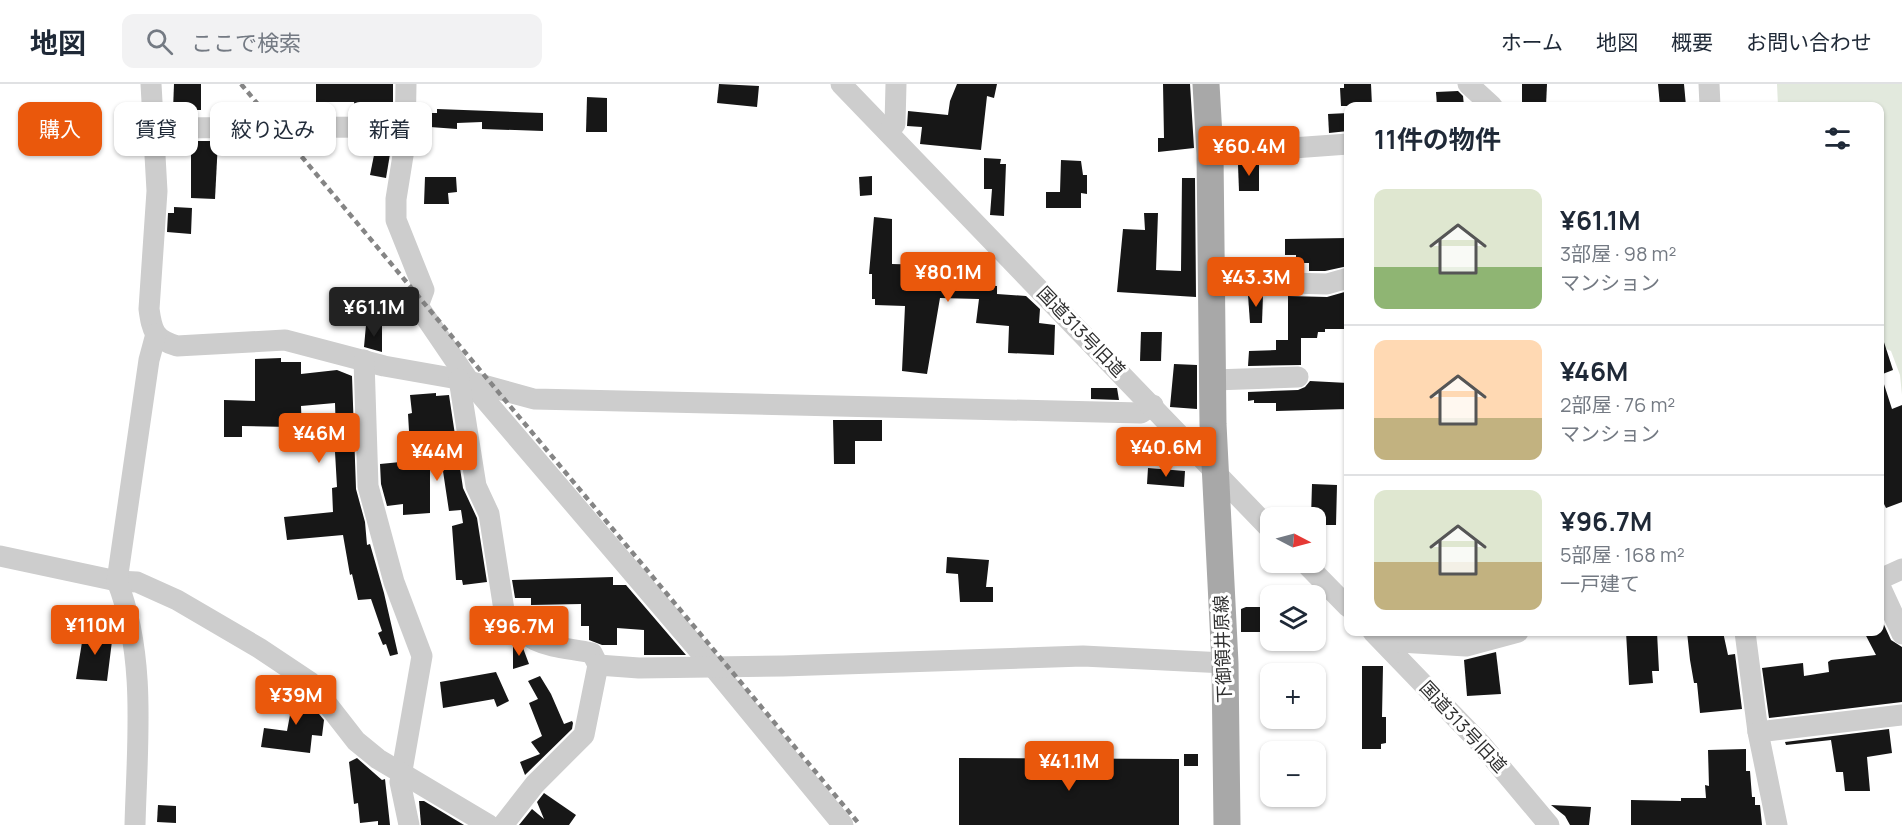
<!DOCTYPE html>
<html lang="ja">
<meta charset="utf-8">
<style>
:root{--surface:#fff;--page:#f2f2f3;--text:#1f2937;--muted:#747a83;--line:#e0e1e3;--accent:#ea580c}
body{margin:0;font-family:Manrope,"Noto Sans JP",sans-serif;background:var(--page);color:var(--text);height:100vh;display:flex;flex-direction:column;font-size:22px;white-space:nowrap}
*{box-sizing:border-box;margin:0}
p{font-size:20px;color:var(--muted)}
.icon{flex:none;width:33px;height:33px;fill:none;stroke:currentColor;stroke-width:2;stroke-linecap:round;stroke-linejoin:round}
.map{position:relative;flex:1;overflow:hidden}
.drawer{position:absolute;left:1344px;top:18px;width:540px;height:534px;display:flex;flex-direction:column;background:var(--surface);border-radius:12px;box-shadow:0 2px 4px #0004}
.drawer>*{flex:none}
.banner{position:absolute;left:18px;top:18px;width:570px;height:54px;display:flex;gap:12px}
.needle{width:39px;rotate:96deg}
.fabs{position:absolute;left:1260px;top:423px;display:grid;gap:12px}
.fabs a{display:grid;place-items:center;width:66px;height:66px;border-radius:12px;background:var(--surface);box-shadow:0 2px 4px #0004;font-size:30px}
.price{position:absolute;translate:-50% -51px;padding:0 14px;border-radius:6px;background:var(--accent);color:#fff;font-size:20px;line-height:39px;filter:drop-shadow(0 2px 3px #0008)}
.price::after{content:'';position:absolute;left:50%;top:36px;width:18px;height:14px;margin-left:-9px;background:inherit;clip-path:polygon(0 0,100% 0,50% 100%)}
.price.selected{background:#222;color:#fff}
ul{padding:0;list-style:none}
li{display:flex;align-items:center;gap:18px;height:150px;padding:0 30px}
li+li{border-top:2px solid var(--line)}
li span{display:grid;place-items:center;flex:none;width:168px;height:120px;border-radius:12px;color:#555}
li>.icon{margin-inline-start:auto}
span .icon{width:72px;height:72px;fill:#fffc;stroke-width:1}
li b{font-size:26px}
h2{display:flex;justify-content:space-between;align-items:center;height:72px;padding:0 30px;font-size:26px}
.chip{padding:0 21px;border-radius:12px;background:var(--surface);box-shadow:0 2px 4px #0004;font-size:21px;line-height:54px}
.chip.selected{background:var(--accent);color:#fff}
header{display:flex;align-items:center;gap:36px;box-sizing:border-box;height:84px;padding:0 30px;background:var(--surface);border-bottom:2px solid var(--line)}
header strong{font-size:28px}
nav{display:flex;gap:33px;margin-inline-start:auto;font-size:21px}
.search{width:420px;height:54px;background:var(--page);display:flex;align-items:center;gap:15px;box-sizing:border-box;padding:0 21px;border-radius:12px;color:var(--muted);font-size:22px}
.map>svg:first-child{display:block}
.green{fill:#e2e9dd}
.building{fill:#171717}
.lines{fill:none;stroke-linecap:round;stroke-linejoin:round}
.minor{stroke:#cdcdcd;stroke-width:21}
.major{stroke:#a8a8a8;stroke-width:27}
.rail{stroke:#858585;stroke-width:4.5;stroke-dasharray:6 4.5;stroke-linecap:butt}
.labels{text-anchor:middle;stroke-width:6;stroke-linejoin:round;paint-order:stroke}
.street-label{font-size:18px;fill:#303030;stroke:#fff}
</style>
<header>
<strong>地図</strong>
<div class="search"><svg class="icon" aria-label="search" viewBox="0 0 24 24"><circle cx="10" cy="10" r="6"/><path d="M15 15l6 6"/></svg>ここで検索</div>
<nav><a>ホーム</a><a>地図</a><a>概要</a><a>お問い合わせ</a></nav>
</header>
<div class="map">
<svg width="1902" height="741" viewBox="0 0 1902 741">
<rect width="100%" height="100%" fill="#fff"/>
<!-- green -->
<polygon class="green" points="1777,0 1902,0 1902,311 1900,291 1891,267 1880,262 1880,22 1778,22"/>
<!-- building -->
<g class="building">
<polygon points="174,0 201,0 201,26 173,26"/>
<polygon points="316,0 393,0 393,30 357,30 354,18 316,18"/>
<polygon points="719,0 759,2 757,23 717,19"/>
<polygon points="957,0 997,0 994,14 987,12 981,66 920,60 922,43 907,42 908,27 948,31 950,17"/>
<polygon points="1163,0 1190,0 1194,64 1158,68 1158,54 1164,54"/>
<polygon points="1344,0 1371,0 1372,22 1341,22 1340,4 1344,4"/>
<polygon points="1522,0 1547,0 1546,22 1522,22"/>
<polygon points="1658,0 1684,0 1686,22 1660,22"/>
<polygon points="1458,7 1463,12 1464,22 1437,22 1436,8"/>
<polygon points="587,13 607,14 607,48 586,48"/>
<polygon points="437,25 543,29 543,47 482,45 482,38 457,39 457,45 430,43 430,29 437,29"/>
<polygon points="1348,29 1348,47 1329,49 1328,30"/>
<polygon points="377,56 392,58 386,94 370,91"/>
<polygon points="191,57 218,57 215,115 191,114"/>
<polygon points="984,74 1001,75 1000,80 1006,80 1004,132 990,131 992,105 984,105"/>
<polygon points="1061,76 1081,77 1083,91 1087,91 1087,110 1081,109 1081,124 1046,124 1046,108 1060,108"/>
<polygon points="1259,79 1259,107 1239,107 1238,81"/>
<polygon points="872,92 872,111 860,112 859,93"/>
<polygon points="425,93 456,93 457,108 448,109 449,120 424,120"/>
<polygon points="1182,94 1195,94 1196,213 1117,208 1123,145 1145,146 1144,129 1158,129 1156,186 1181,187"/>
<polygon points="174,123 192,124 191,150 167,148 168,129 174,129"/>
<polygon points="874,133 892,135 892,180 968,182 967,193 972,194 972,200 997,202 997,210 1026,212 1040,225 1039,239 1055,241 1054,271 1008,269 1009,242 976,239 979,215 940,214 927,290 902,287 905,222 875,221 875,215 872,215 872,190 869,190"/>
<polygon points="1348,154 1348,182 1325,187 1309,187 1309,179 1296,179 1296,171 1285,171 1285,155"/>
<polygon points="1348,207 1348,245 1325,245 1325,248 1318,248 1317,254 1301,254 1301,281 1248,282 1249,267 1276,266 1276,256 1288,256 1288,212 1327,213"/>
<polygon points="1248,211 1263,211 1262,239 1250,239"/>
<polygon points="366,241 382,241 382,268 364,263"/>
<polygon points="1141,248 1162,248 1161,277 1140,277"/>
<polygon points="1880,252 1882,252 1893,286 1880,291"/>
<polygon points="281,274 281,278 301,278 301,290 337,286 352,292 356,405 365,438 367,461 370,460 384,509 398,570 390,572 386,560 383,561 378,549 382,547 371,515 358,516 352,490 350,491 343,451 287,456 284,433 333,428 332,404 337,403 335,368 332,368 332,351 336,351 335,319 301,322 302,349 289,349 289,343 242,342 242,353 224,353 224,316 255,317 255,275"/>
<polygon points="1174,280 1197,281 1197,325 1170,323"/>
<polygon points="1880,294 1882,294 1892,325 1902,321 1902,418 1886,424 1884,420 1880,422"/>
<polygon points="1310,297 1348,299 1348,325 1276,327 1276,319 1254,319 1254,316 1248,317 1248,308 1298,306 1305,303"/>
<polygon points="1091,304 1117,304 1119,316 1091,315"/>
<polygon points="436,309 436,312 449,311 463,404 477,434 487,498 463,501 462,496 456,496 452,442 463,439 461,426 449,427 441,374 430,375 430,429 403,431 403,420 387,422 381,400 380,380 421,376 419,348 409,347 408,330 412,329 410,311"/>
<polygon points="833,336 882,336 882,357 855,357 855,380 834,380"/>
<polygon points="1148,384 1185,387 1184,403 1147,400"/>
<polygon points="1312,400 1337,401 1336,441 1316,441 1316,434 1311,434"/>
<polygon points="947,473 989,476 986,503 993,503 993,518 960,518 958,490 946,489"/>
<polygon points="613,493 613,501 626,501 686,571 644,571 644,546 617,544 617,561 602,561 589,556 589,542 581,542 581,520 531,521 531,514 515,514 512,496"/>
<polygon points="1246,523 1270,523 1270,548 1241,548 1241,525"/>
<polygon points="1880,532 1891,556 1902,563 1902,618 1769,634 1762,584 1803,579 1804,592 1829,588 1828,578 1831,576 1876,571 1864,548 1880,548"/>
<polygon points="84,546 113,549 107,597 76,595"/>
<polygon points="1626,548 1657,548 1659,587 1652,587 1653,599 1629,601"/>
<polygon points="1687,548 1723,548 1728,571 1735,570 1742,625 1700,629 1697,599 1694,599 1690,576"/>
<polygon points="513,557 523,564 529,580 513,585"/>
<polygon points="1496,568 1501,610 1467,612 1464,576"/>
<polygon points="1362,582 1383,582 1382,633 1386,633 1386,659 1381,660 1381,665 1362,665"/>
<polygon points="496,588 509,617 497,623 494,615 443,624 440,598"/>
<polygon points="540,592 551,610 564,640 572,637 573,639 572,645 525,691 520,678 540,670 531,658 542,652 529,619 538,615 528,597"/>
<polygon points="284,601 293,602 301,607 302,613 314,624 313,630 319,630 324,636 322,652 312,651 310,669 261,663 264,644 287,647 293,615 284,615"/>
<polygon points="1889,645 1892,669 1867,673 1870,707 1845,707 1843,688 1836,688 1831,656 1786,661 1785,658"/>
<polygon points="1746,665 1746,687 1750,687 1752,713 1755,713 1755,721 1760,721 1762,741 1631,741 1631,716 1681,717 1681,714 1706,714 1705,701 1709,702 1708,666"/>
<rect x="1184" y="670" width="14" height="12"/>
<polygon points="357,674 382,696 385,695 390,741 378,741 378,737 360,739 358,719 354,720 349,678"/>
<polygon points="959,674 1179,675 1179,741 959,741"/>
<polygon points="544,709 576,731 569,741 519,741 532,725 544,735 537,718"/>
<polygon points="419,717 424,717 464,741 421,741"/>
<polygon points="158,721 176,722 176,739 157,738"/>
<polygon points="1551,721 1591,723 1589,741 1570,741 1565,732"/>
</g>
<g class="lines">
<!-- minor -->
<g class="minor">
<path d="M151 0 157 107 149 225C152 247 154 255 177 262L285 256 384 282 469 297 534 315 1141 329 1153 321"/>
<polyline points="406,0 405,59 396,115 396,136 424,206 418,222 469,297 713,583 843,741"/>
<polyline points="841,0 1270,445"/>
<polyline points="1468,0 1492,22"/>
<polyline points="1709,0 1710,22"/>
<polyline points="155,44 406,43"/>
<polyline points="888,48 895,40 896,0"/>
<polyline points="1210,70 1348,60"/>
<polyline points="1213,197 1327,200 1348,194"/>
<polyline points="364,276 368,402 394,498 422,572 400,698 409,741"/>
<path d="M459 295 476 402 489 430 504 526C528 564 551 561 592 569L598 581"/>
<polyline points="1214,296 1298,293"/>
<polyline points="0,472 117,497 137,498 177,516 259,564 310,598 356,657 378,675 489,741"/>
<polyline points="1304,478 1348,523"/>
<polyline points="1880,495 1902,485"/>
<polyline points="1880,502 1902,550"/>
<polyline points="1373,548 1481,660 1549,741"/>
<polyline points="1745,548 1758,648 1777,741"/>
<polyline points="1383,557 1466,562 1518,548"/>
<polyline points="1758,648 1902,631"/>
<path d="M135 741C137 661 147 573 117 497L149 276 156 250"/>
<polyline points="503,741 535,700 584,651 598,581 639,584 783,582 1083,572 1225,579"/>
</g>
<!-- major -->
<polyline class="major" points="1206,0 1210,70 1213,340 1225,579 1227,741"/>
<!-- rail -->
<polyline class="rail" points="241,0 860,741"/>
</g>
<g class="labels">
<!-- street labels -->
<g class="street-label">
<text transform="translate(1081 248) rotate(46)" y="6">国道313号旧道</text>
<text transform="translate(1223 565) rotate(-92)" y="6">下御領井原線</text>
<text transform="translate(1463 643) rotate(47)" y="6">国道313号旧道</text>
</g>
</g>
</svg>
<div class="fabs">
<a><svg class="needle" viewBox="-14 -14 28 28"><path d="M0-13l5 13h-10z" fill="#e53935"/><path d="M0 13l5-13h-10z" fill="#747a83"/></svg></a>
<a><svg class="icon" aria-label="layers" viewBox="0 0 24 24"><path d="M12 4l9 5-9 5-9-5zM3 14l9 5 9-5"/></svg></a>
<a>+</a>
<a>−</a>
</div>
<b class="price" style="left:1249px;top:93px">¥60.4M</b>
<b class="price" style="left:948px;top:219px">¥80.1M</b>
<b class="price" style="left:1256px;top:224px">¥43.3M</b>
<b class="price selected" style="left:374px;top:254px">¥61.1M</b>
<b class="price" style="left:319px;top:380px">¥46M</b>
<b class="price" style="left:1166px;top:394px">¥40.6M</b>
<b class="price" style="left:437px;top:398px">¥44M</b>
<b class="price" style="left:95px;top:572px">¥110M</b>
<b class="price" style="left:519px;top:573px">¥96.7M</b>
<b class="price" style="left:296px;top:642px">¥39M</b>
<b class="price" style="left:1069px;top:708px">¥41.1M</b>
<div class="banner">
<a class="chip selected">購入</a>
<a class="chip">賃貸</a>
<a class="chip">絞り込み</a>
<a class="chip">新着</a>
</div>
<section class="drawer">
<h2>11件の物件<svg class="icon" aria-label="filters" viewBox="0 0 24 24"><path d="M4 7h16M4 17h16"/><circle cx="9" cy="7" r="2"/><circle cx="15" cy="17" r="2"/></svg></h2>
<ul>
<li><span style="background:linear-gradient(#dfe7d0 65%,#8fb573 0)"><svg class="icon" aria-label="home" viewBox="0 0 24 24"><path d="M3 11l9-7 9 7M6 9v11h12V9"/></svg></span><div><b>¥61.1M</b><p>3部屋 · 98 m²</p><p>マンション</p></div></li>
<li><span style="background:linear-gradient(#ffd9b3 65%,#c2b280 0)"><svg class="icon" aria-label="home" viewBox="0 0 24 24"><path d="M3 11l9-7 9 7M6 9v11h12V9"/></svg></span><div><b>¥46M</b><p>2部屋 · 76 m²</p><p>マンション</p></div></li>
<li><span style="background:linear-gradient(#dfe7d0 60%,#c2b280 0)"><svg class="icon" aria-label="home" viewBox="0 0 24 24"><path d="M3 11l9-7 9 7M6 9v11h12V9"/></svg></span><div><b>¥96.7M</b><p>5部屋 · 168 m²</p><p>一戸建て</p></div></li>
</ul>
</section>
</div>
